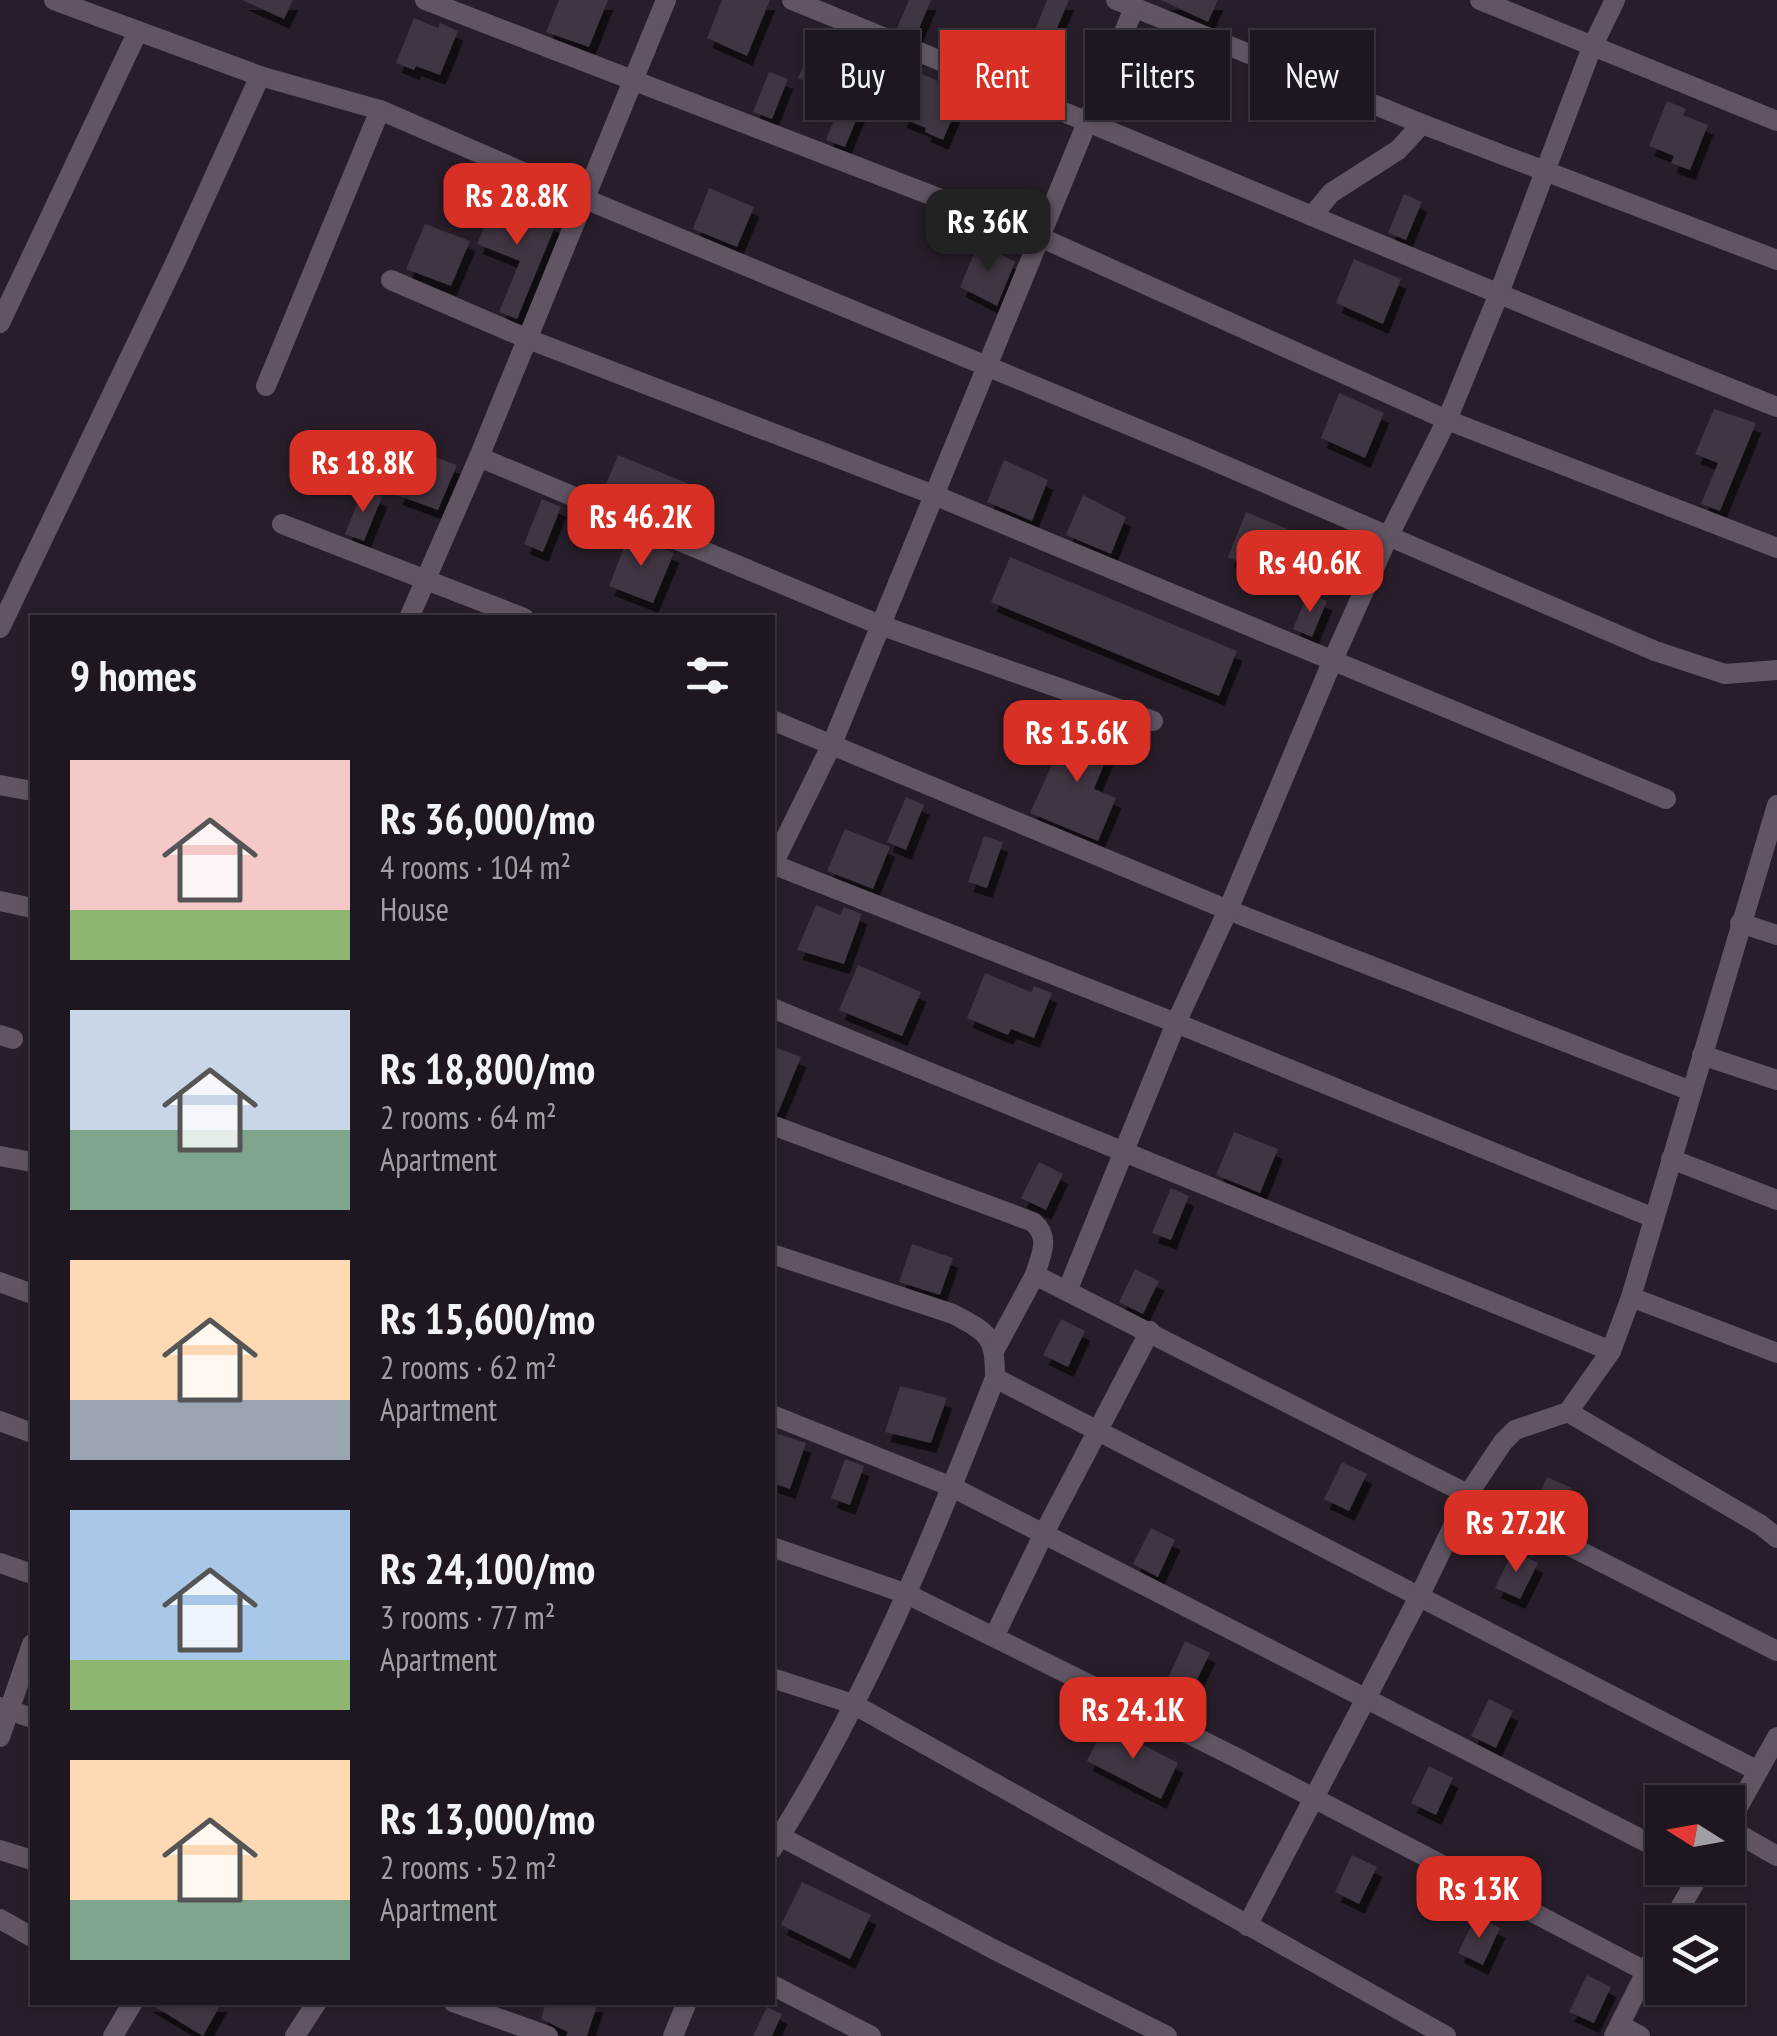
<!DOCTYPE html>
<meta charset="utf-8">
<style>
:root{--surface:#1e1620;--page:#261f29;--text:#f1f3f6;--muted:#a19fa5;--line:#3c353e;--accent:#d93025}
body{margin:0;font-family:"PT Sans Narrow",sans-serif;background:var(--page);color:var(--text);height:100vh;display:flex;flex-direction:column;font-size:38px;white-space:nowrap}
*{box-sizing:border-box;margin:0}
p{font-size:32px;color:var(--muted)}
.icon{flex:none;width:55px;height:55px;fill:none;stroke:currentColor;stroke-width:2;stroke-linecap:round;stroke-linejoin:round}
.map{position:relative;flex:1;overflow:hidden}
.details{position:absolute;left:30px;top:615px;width:745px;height:1390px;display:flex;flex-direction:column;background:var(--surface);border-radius:0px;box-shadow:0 2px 8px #0004,0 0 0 2px var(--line)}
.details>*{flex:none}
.top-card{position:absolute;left:805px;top:30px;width:820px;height:90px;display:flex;gap:20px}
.needle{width:65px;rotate:281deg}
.controls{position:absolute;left:1645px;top:1785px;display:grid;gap:20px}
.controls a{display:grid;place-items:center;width:100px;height:100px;border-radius:0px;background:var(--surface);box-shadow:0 2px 8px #0004,0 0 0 2px var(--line);font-size:50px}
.price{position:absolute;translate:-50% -85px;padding:0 22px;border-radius:20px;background:var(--accent);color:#fff;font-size:32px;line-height:65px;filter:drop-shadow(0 2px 5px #0008)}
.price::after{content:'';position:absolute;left:50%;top:60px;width:30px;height:22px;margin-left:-15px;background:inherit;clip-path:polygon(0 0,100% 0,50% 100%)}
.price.active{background:#222;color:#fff}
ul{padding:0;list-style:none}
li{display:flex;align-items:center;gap:30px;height:250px;padding:0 40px}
li span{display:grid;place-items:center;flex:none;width:280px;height:200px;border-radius:0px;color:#555}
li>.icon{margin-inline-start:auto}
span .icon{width:120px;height:120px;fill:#fffc;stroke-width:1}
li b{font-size:42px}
h2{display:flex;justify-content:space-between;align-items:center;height:120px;padding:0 40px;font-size:42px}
.chip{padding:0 35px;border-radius:0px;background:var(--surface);box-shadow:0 2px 8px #0004,0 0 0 2px var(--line);font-size:35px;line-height:90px}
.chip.active{background:var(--accent);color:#fff}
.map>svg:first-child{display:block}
.building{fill:#3f3442;filter:url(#shadow)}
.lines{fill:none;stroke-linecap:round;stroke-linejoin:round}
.minor{stroke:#615564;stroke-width:20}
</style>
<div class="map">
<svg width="1777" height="2036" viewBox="0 0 1777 2036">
<defs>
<filter id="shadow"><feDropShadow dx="5.5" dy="10" stdDeviation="0" flood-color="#0009"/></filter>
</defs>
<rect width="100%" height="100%" fill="#281e2b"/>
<!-- building -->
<g class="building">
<polygon points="242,0 293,0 284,19"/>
<polygon points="559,0 608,0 589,47 546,32"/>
<polygon points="722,0 770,0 747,56 707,38"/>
<polygon points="909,0 931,0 916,36 897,28"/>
<polygon points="1047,0 1069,0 1051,42 1033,35"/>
<polygon points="1161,0 1218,0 1208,22"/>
<polygon points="414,18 438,28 440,23 458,31 440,75 416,66 414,70 396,63"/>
<polygon points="817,34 844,44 845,40 890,59 872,104 864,101 845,147 826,140 843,97 798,78"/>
<polygon points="769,72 788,79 772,119 753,112"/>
<polygon points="920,73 938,81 937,85 962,95 943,140 925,132 926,128 901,118"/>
<polygon points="1667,101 1686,109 1683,115 1708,125 1690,170 1671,163 1674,156 1649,146"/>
<polygon points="709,188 754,207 737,247 693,229"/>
<polygon points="1404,194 1422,202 1406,240 1388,233"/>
<polygon points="496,199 556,224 517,319 499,312 520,261 477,244"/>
<polygon points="425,224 470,241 451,286 406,269"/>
<polygon points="979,242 1015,262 997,306 960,287"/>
<polygon points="1354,259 1401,279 1383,324 1336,303"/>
<polygon points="1339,393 1384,413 1365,458 1321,438"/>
<polygon points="1714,409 1756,423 1720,511 1701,504 1718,463 1695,454"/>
<polygon points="416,450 457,465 438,510 397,495"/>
<polygon points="618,455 704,490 688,530 602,494"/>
<polygon points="1004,460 1048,480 1032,521 987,502"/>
<polygon points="363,489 382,497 364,541 345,534"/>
<polygon points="1083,495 1126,517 1111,554 1066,535"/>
<polygon points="542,499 561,507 543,552 524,544"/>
<polygon points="1246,512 1290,530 1271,575 1228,557"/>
<polygon points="629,535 674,553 653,603 609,586"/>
<polygon points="1010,557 1237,651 1219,696 991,602"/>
<polygon points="1308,593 1327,601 1312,637 1293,629"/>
<polygon points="1071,723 1114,740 1094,789 1116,798 1098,841 1030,813"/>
<polygon points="906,797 924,805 906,850 887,842"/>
<polygon points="845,829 890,847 873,889 827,871"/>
<polygon points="984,836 1003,842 987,888 968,882"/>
<polygon points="816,905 840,915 844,907 862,914 844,964 797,950"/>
<polygon points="858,965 921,992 902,1036 839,1010"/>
<polygon points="985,973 1031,992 1034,986 1052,993 1034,1038 1011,1029 1008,1035 967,1018"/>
<polygon points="772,1046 801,1057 778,1113 772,1112"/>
<polygon points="1234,1132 1278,1149 1260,1193 1216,1175"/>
<polygon points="1039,1162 1063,1174 1046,1210 1021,1198"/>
<polygon points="1171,1188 1189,1196 1171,1240 1152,1233"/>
<polygon points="912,1244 953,1258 940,1295 899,1282"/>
<polygon points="1135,1269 1159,1281 1143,1314 1119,1302"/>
<polygon points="1061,1319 1085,1331 1068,1367 1043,1355"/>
<polygon points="900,1386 947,1398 931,1443 885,1432"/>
<polygon points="772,1432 806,1443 790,1489 772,1483"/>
<polygon points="845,1459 864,1466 850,1505 831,1498"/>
<polygon points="1342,1462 1367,1474 1349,1511 1324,1499"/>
<polygon points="1547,1477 1572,1488 1555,1523 1531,1511"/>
<polygon points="1151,1528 1175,1540 1158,1577 1133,1564"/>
<polygon points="1513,1551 1538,1563 1520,1599 1495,1588"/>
<polygon points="1185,1641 1210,1653 1192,1690 1168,1678"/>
<polygon points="1489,1699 1513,1711 1496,1748 1471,1736"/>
<polygon points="1105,1725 1178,1763 1161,1799 1087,1761"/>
<polygon points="1429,1766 1453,1778 1436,1815 1411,1803"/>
<polygon points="1352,1855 1377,1867 1359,1904 1335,1892"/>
<polygon points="802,1882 871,1915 850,1959 781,1925"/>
<polygon points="1476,1916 1500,1928 1483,1965 1458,1953"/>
<polygon points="1587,1975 1611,1987 1594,2023 1569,2012"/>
<polygon points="147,2002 222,2002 203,2036"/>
<polygon points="546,2002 598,2002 587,2036 566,2036 568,2032 541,2019"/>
<polygon points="767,2007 782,2014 772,2036 753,2036"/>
</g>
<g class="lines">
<!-- minor -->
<g class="minor">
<polyline points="54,0 260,76 380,110 585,199 1191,451 1655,651 1725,674 1777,670"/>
<polyline points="425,0 1042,238 1447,420 1777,548"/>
<path d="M792 0C1121 133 1447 276 1777 407"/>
<polyline points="1116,0 1422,124 1777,260"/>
<polyline points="1480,0 1777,121"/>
<polyline points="1312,216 1331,193 1398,150 1422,124"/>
<polyline points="391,280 528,339 934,495 1666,799"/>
<polyline points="0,323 138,31"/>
<polyline points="266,386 380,110"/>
<polyline points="479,457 880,625 1153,721"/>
<polyline points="282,524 524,618"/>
<polyline points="409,618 479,457 666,0"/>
<polyline points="0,628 176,261 260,76"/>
<polyline points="772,720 1228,910 1691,1091"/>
<polyline points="0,785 32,791"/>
<polyline points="772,864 1176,1023 1654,1218"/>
<polyline points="772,866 832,744 1134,8"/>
<polyline points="0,901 32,908"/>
<polyline points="1740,923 1777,935"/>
<polyline points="772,1008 1611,1351"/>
<polyline points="0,1035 13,1039"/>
<polyline points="1702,1055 1777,1080"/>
<path d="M772 1125 1033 1222C1051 1238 1041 1254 1035 1275"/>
<polyline points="0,1156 32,1162"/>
<polyline points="1671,1159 1777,1200"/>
<path d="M772 1254 953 1314C989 1333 995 1336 995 1378 932 1539 866 1702 772 1849"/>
<polyline points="0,1282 32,1294"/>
<polyline points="1068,1289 1176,1023 1228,910 1332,662 1389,535 1447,420 1498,296 1592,47 1615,0"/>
<polyline points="1631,1297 1777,1353"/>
<polyline points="995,1349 1035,1275 1777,1651"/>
<polyline points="995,1378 1758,1771"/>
<polyline points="1568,1412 1761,1525 1777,1538"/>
<polyline points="772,1415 952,1487 1662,1850"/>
<polyline points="0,1421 32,1433"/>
<polyline points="772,1547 907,1594 1235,1757 1645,1971"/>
<polyline points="0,1563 32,1574"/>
<polyline points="994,1637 1044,1533 1150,1331"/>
<polyline points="772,1678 853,1704 1446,2036"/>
<polyline points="0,1707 32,1718"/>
<polyline points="0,1737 32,1644"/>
<polyline points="1728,1825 1777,1737"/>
<polyline points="1728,1828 1777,1856"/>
<polyline points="772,1832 993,1949 1167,2036"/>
<polyline points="0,1850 32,1860"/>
<polyline points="0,1919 32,1937"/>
<polyline points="1672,1922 1703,1868"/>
<polyline points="1247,1926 1420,1595 1469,1493 1503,1442 1515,1430 1568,1412 1611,1351 1631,1297 1777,805"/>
<polyline points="772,1985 871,2036"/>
<polyline points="453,2002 548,2036"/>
<polyline points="1620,2025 1640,2036"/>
<polyline points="113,2036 133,2002"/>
<polyline points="295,2036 317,2002"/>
<polyline points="673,2036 687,2002"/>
<polyline points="1614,2036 1662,1940"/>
</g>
</g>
</svg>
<div class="controls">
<a><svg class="needle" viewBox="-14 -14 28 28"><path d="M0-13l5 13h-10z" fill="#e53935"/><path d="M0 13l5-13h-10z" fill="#a19fa5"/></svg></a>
<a><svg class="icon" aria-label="layers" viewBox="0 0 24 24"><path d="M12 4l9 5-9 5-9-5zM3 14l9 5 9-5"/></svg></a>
</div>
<b class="price" style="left:517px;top:248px">Rs 28.8K</b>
<b class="price active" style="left:988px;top:274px">Rs 36K</b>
<b class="price" style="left:363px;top:515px">Rs 18.8K</b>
<b class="price" style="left:641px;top:569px">Rs 46.2K</b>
<b class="price" style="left:1310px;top:615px">Rs 40.6K</b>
<b class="price" style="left:1077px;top:785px">Rs 15.6K</b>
<b class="price" style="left:1516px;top:1575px">Rs 27.2K</b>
<b class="price" style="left:1133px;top:1762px">Rs 24.1K</b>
<b class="price" style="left:1479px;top:1941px">Rs 13K</b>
<div class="top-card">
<a class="chip">Buy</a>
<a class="chip active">Rent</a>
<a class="chip">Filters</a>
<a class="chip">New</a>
</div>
<section class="details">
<h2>9 homes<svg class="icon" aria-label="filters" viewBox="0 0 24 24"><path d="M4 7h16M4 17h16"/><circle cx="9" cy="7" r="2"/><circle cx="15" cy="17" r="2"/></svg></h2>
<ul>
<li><span style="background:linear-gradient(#f6c9c9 75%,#8fb573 0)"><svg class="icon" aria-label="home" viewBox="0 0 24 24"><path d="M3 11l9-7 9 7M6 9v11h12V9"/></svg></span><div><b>Rs 36,000/mo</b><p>4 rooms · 104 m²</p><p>House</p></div></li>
<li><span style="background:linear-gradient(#c9d6e8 60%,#7fa58c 0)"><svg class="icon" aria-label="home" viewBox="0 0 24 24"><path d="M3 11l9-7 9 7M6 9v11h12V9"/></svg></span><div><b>Rs 18,800/mo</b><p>2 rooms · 64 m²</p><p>Apartment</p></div></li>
<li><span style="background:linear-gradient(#ffd9b3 70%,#9aa5b1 0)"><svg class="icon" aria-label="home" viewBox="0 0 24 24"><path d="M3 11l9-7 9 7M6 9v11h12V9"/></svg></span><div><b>Rs 15,600/mo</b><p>2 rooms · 62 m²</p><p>Apartment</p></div></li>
<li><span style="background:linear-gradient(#a9c7e8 75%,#8fb573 0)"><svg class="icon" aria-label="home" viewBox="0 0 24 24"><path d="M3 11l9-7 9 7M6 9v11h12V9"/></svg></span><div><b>Rs 24,100/mo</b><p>3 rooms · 77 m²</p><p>Apartment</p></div></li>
<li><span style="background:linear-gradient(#ffd9b3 70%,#7fa58c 0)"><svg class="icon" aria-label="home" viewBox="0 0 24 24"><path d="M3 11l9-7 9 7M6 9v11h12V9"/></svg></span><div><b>Rs 13,000/mo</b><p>2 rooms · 52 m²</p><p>Apartment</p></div></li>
</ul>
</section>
</div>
